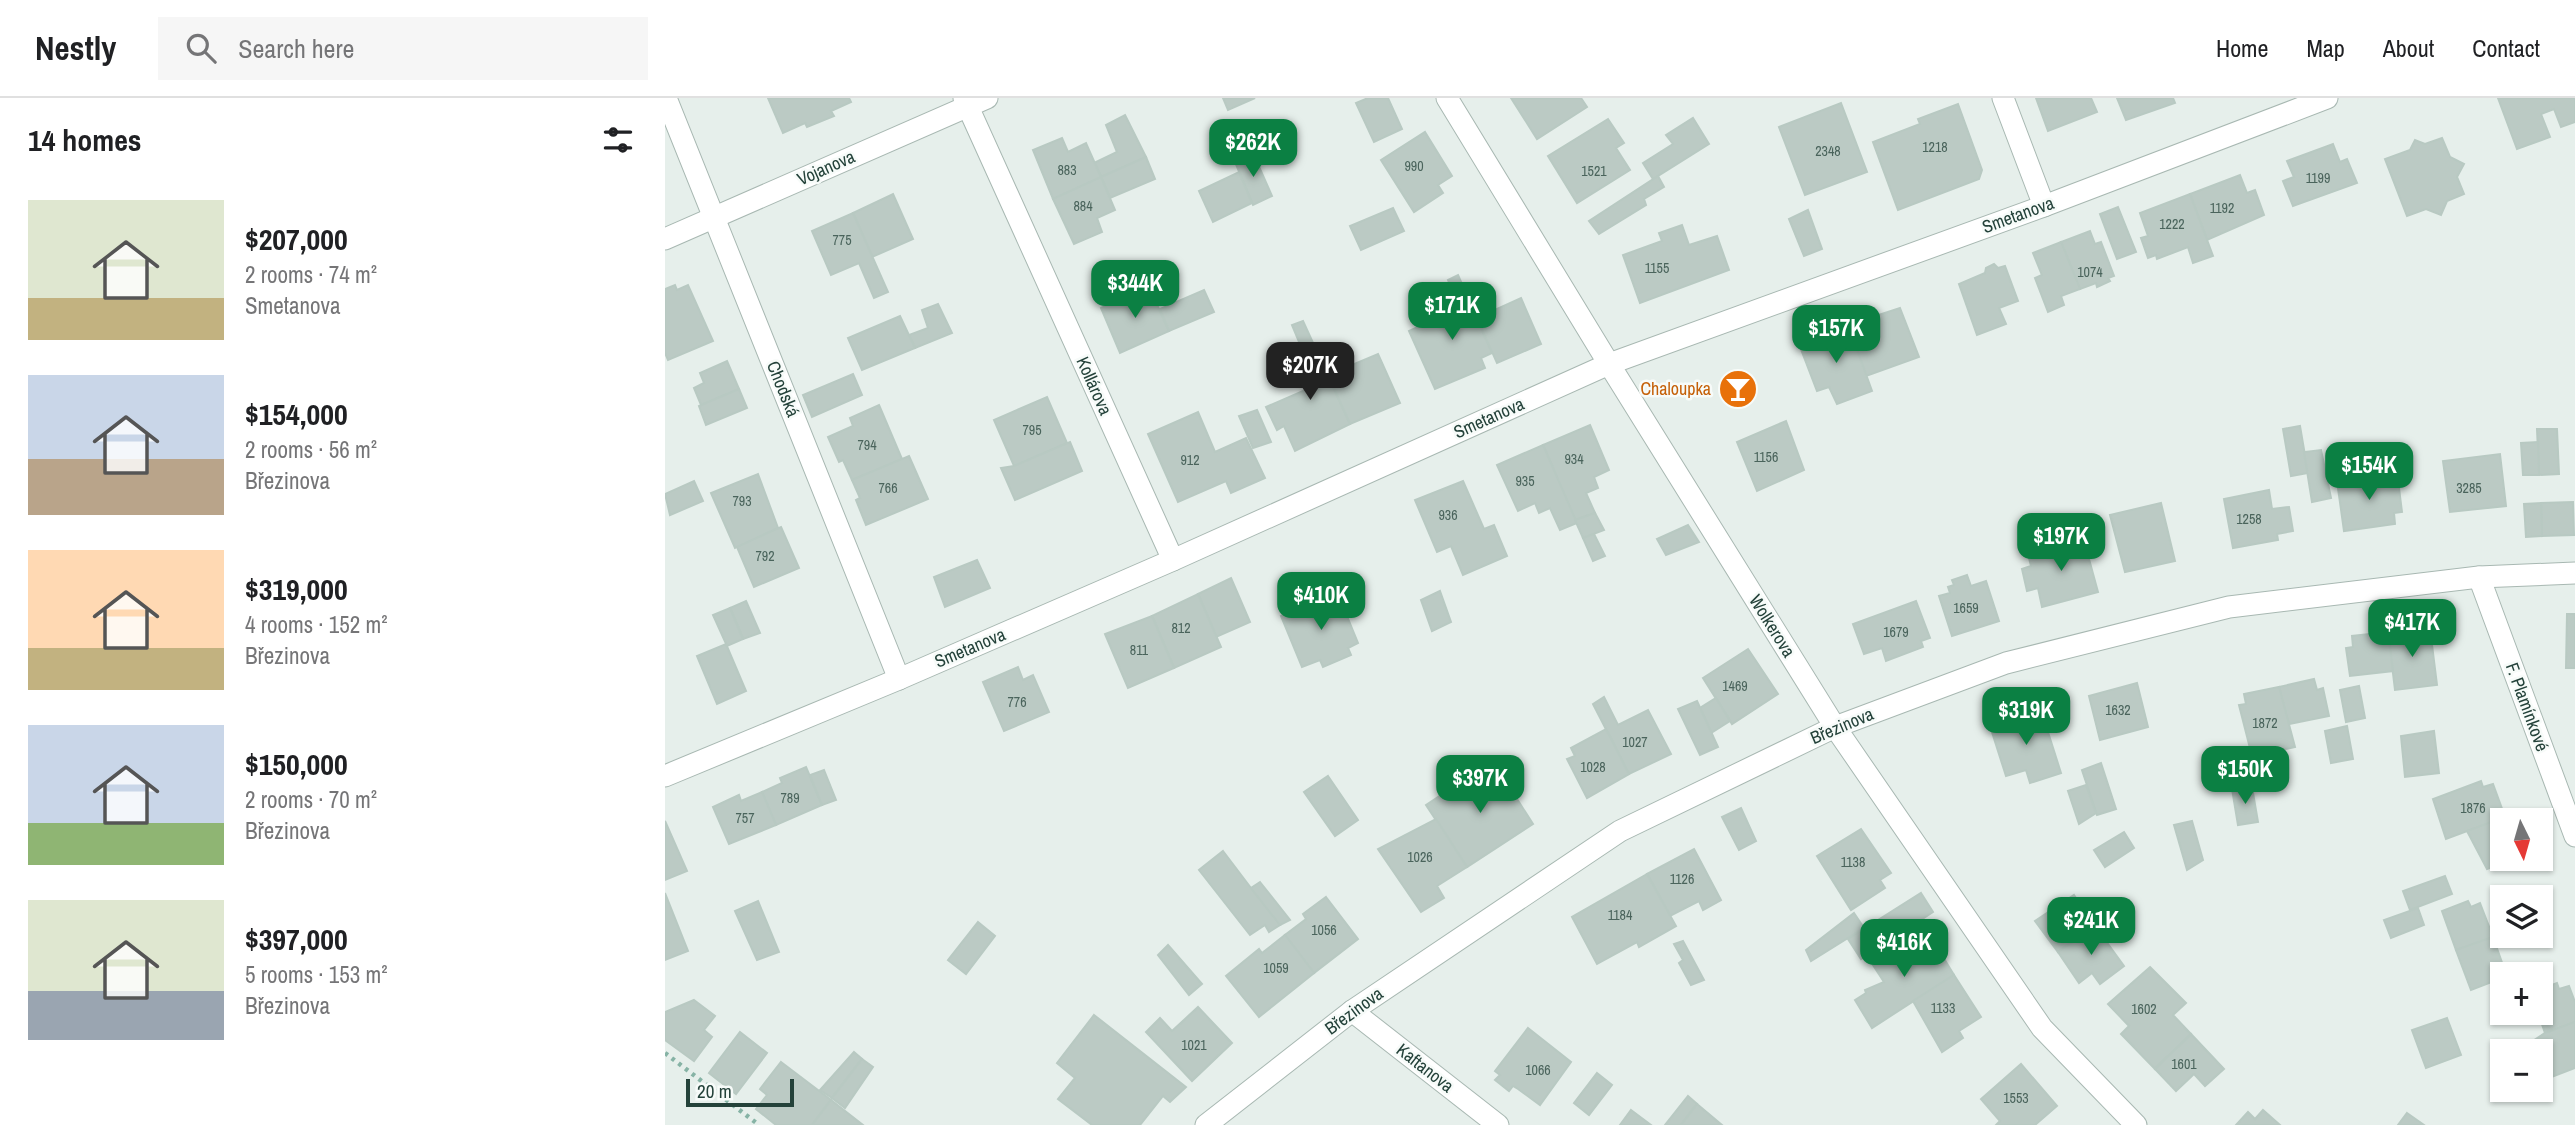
<!DOCTYPE html>
<meta charset="utf-8">
<style>
:root{--surface:#fff;--page:#f6f6f6;--text:#202124;--muted:#757577;--line:#e0e0e0;--accent:#0b8043}
body{margin:0;font-family:"Archivo Narrow",sans-serif;background:var(--page);color:var(--text);height:100vh;display:flex;flex-direction:column;font-size:26px;white-space:nowrap}
*{box-sizing:border-box;margin:0}
p{font-size:23px;color:var(--muted)}
.icon{flex:none;width:38px;height:38px;fill:none;stroke:currentColor;stroke-width:2;stroke-linecap:round;stroke-linejoin:round}
.map{position:relative;flex:1;overflow:hidden}
.drawer{display:flex;flex-direction:column;background:var(--surface);width:665px}
.drawer>*{flex:none}
.needle{width:46px;rotate:175deg}
.fabs{position:absolute;left:1825px;top:710px;display:grid;gap:14px}
.fabs a{display:grid;place-items:center;width:63px;height:63px;border-radius:0px;background:var(--surface);box-shadow:0 2px 5px #0004;font-size:35px}
.scale{position:absolute;left:21px;bottom:18px;width:108px;box-sizing:border-box;padding-left:7px;border:4px solid #24423a;border-top:0;font-size:19px;line-height:24px;white-space:nowrap;color:#24423a;-webkit-text-stroke:5px #f7fbf9;paint-order:stroke}
.price{position:absolute;translate:-50% -60px;padding:0 16px;border-radius:14px;background:var(--accent);color:#fff;font-size:23px;line-height:46px;filter:drop-shadow(0 2px 4px #0008)}
.price::after{content:'';position:absolute;left:50%;top:42px;width:21px;height:16px;margin-left:-10px;background:inherit;clip-path:polygon(0 0,100% 0,50% 100%)}
.price.selected{background:#222;color:#fff}
ul{padding:0;list-style:none}
li{display:flex;align-items:center;gap:21px;height:175px;padding:0 28px}
li span{display:grid;place-items:center;flex:none;width:196px;height:140px;border-radius:0px;color:#555}
li>.icon{margin-inline-start:auto}
span .icon{width:84px;height:84px;fill:#fffc;stroke-width:1}
li b{font-size:30px}
h2{display:flex;justify-content:space-between;align-items:center;height:84px;padding:0 28px;font-size:30px}
header{display:flex;align-items:center;gap:42px;box-sizing:border-box;height:98px;padding:0 35px;background:var(--surface);border-bottom:2px solid var(--line)}
header strong{font-size:33px}
nav{display:flex;gap:38px;margin-inline-start:auto;font-size:24px}
.search{width:490px;height:63px;background:var(--page);display:flex;align-items:center;gap:18px;box-sizing:border-box;padding:0 24px;border-radius:0px;color:var(--muted);font-size:26px}
main{display:flex;flex:1;min-height:0}
.map>svg:first-child{display:block}
.building{fill:#bbcac4;stroke:#b8c9c2;stroke-width:2}
.lines{fill:none;stroke-linecap:round;stroke-linejoin:round}
.minor-casing{stroke:#a8b8b2;stroke-width:23}
.path{stroke:#86b3a5;stroke-width:4.5;stroke-dasharray:3.5 5;stroke-linecap:butt}
.minor{stroke:#fff;stroke-width:21}
.labels{text-anchor:middle;stroke-width:5;stroke-linejoin:round;paint-order:stroke}
.number-label{font-size:14px;fill:#4a645c}
.street-label{font-size:18px;fill:#24423a;stroke:#f7fbf9}
.food-label{font-size:18px;fill:#c56008;stroke:#f7fbf9;text-anchor:end}
</style>
<header>
<strong>Nestly</strong>
<div class="search"><svg class="icon" aria-label="search" viewBox="0 0 24 24"><circle cx="10" cy="10" r="6"/><path d="M15 15l6 6"/></svg>Search here</div>
<nav><a>Home</a><a>Map</a><a>About</a><a>Contact</a></nav>
</header>
<main>
<section class="drawer">
<h2>14 homes<svg class="icon" aria-label="filters" viewBox="0 0 24 24"><path d="M4 7h16M4 17h16"/><circle cx="9" cy="7" r="2"/><circle cx="15" cy="17" r="2"/></svg></h2>
<ul>
<li><span style="background:linear-gradient(#dfe7d0 70%,#c2b280 0)"><svg class="icon" aria-label="home" viewBox="0 0 24 24"><path d="M3 11l9-7 9 7M6 9v11h12V9"/></svg></span><div><b>$207,000</b><p>2 rooms · 74 m²</p><p>Smetanova</p></div></li>
<li><span style="background:linear-gradient(#c9d6e8 60%,#b9a48a 0)"><svg class="icon" aria-label="home" viewBox="0 0 24 24"><path d="M3 11l9-7 9 7M6 9v11h12V9"/></svg></span><div><b>$154,000</b><p>2 rooms · 56 m²</p><p>Březinova</p></div></li>
<li><span style="background:linear-gradient(#ffd9b3 70%,#c2b280 0)"><svg class="icon" aria-label="home" viewBox="0 0 24 24"><path d="M3 11l9-7 9 7M6 9v11h12V9"/></svg></span><div><b>$319,000</b><p>4 rooms · 152 m²</p><p>Březinova</p></div></li>
<li><span style="background:linear-gradient(#c9d6e8 70%,#8fb573 0)"><svg class="icon" aria-label="home" viewBox="0 0 24 24"><path d="M3 11l9-7 9 7M6 9v11h12V9"/></svg></span><div><b>$150,000</b><p>2 rooms · 70 m²</p><p>Březinova</p></div></li>
<li><span style="background:linear-gradient(#dfe7d0 65%,#9aa5b1 0)"><svg class="icon" aria-label="home" viewBox="0 0 24 24"><path d="M3 11l9-7 9 7M6 9v11h12V9"/></svg></span><div><b>$397,000</b><p>5 rooms · 153 m²</p><p>Březinova</p></div></li>
</ul>
</section>
<div class="map">
<svg width="1910" height="1027" viewBox="0 0 1910 1027">
<rect width="100%" height="100%" fill="#e6efeb"/>
<!-- building -->
<g class="building">
<polygon points="103,0 184,0 186,4 166,13 169,18 142,29 140,25 118,35"/>
<polygon points="558,0 590,0 563,12"/>
<polygon points="703,0 723,0 737,31 709,44 691,5"/>
<polygon points="846,0 916,0 922,9 872,41"/>
<polygon points="1371,0 1426,0 1432,14 1383,33"/>
<polygon points="1452,0 1508,0 1510,5 1461,22"/>
<polygon points="1833,0 1910,0 1910,24 1896,29 1889,11 1876,16 1885,39 1852,51"/>
<polygon points="1176,5 1202,74 1140,97 1114,29"/>
<polygon points="1293,6 1317,72 1314,81 1233,112 1208,44 1255,26 1253,21"/>
<polygon points="460,17 481,59 436,79 429,65 452,54 441,27"/>
<polygon points="1028,20 1044,46 988,81 978,65 1008,46 1001,37"/>
<polygon points="943,21 959,45 951,50 965,72 912,105 883,58"/>
<polygon points="760,34 787,78 773,87 778,95 749,114 716,62"/>
<polygon points="397,40 403,54 421,45 436,79 388,101 368,52"/>
<polygon points="1777,40 1785,59 1799,66 1792,79 1799,96 1782,103 1776,117 1761,111 1742,118 1720,61 1745,52 1750,42 1760,46"/>
<polygon points="1668,46 1675,64 1682,61 1692,85 1628,108 1618,83 1629,79 1622,63"/>
<polygon points="588,55 607,98 588,107 570,64"/>
<polygon points="481,59 490,81 445,100 436,79"/>
<polygon points="574,74 587,105 548,124 534,93"/>
<polygon points="1575,77 1582,95 1590,92 1599,117 1542,142 1525,96"/>
<polygon points="993,78 999,89 979,101 981,107 934,136 924,123"/>
<polygon points="436,79 450,112 432,120 437,134 409,146 388,101"/>
<polygon points="228,96 248,141 207,159 188,115"/>
<polygon points="1525,96 1548,158 1528,165 1523,149 1492,161 1491,157 1483,160 1476,140 1483,138 1475,115"/>
<polygon points="1453,109 1471,154 1452,161 1435,116"/>
<polygon points="728,110 739,133 696,152 685,128"/>
<polygon points="1143,112 1157,151 1139,158 1124,121"/>
<polygon points="188,115 223,194 209,200 194,165 166,177 147,133"/>
<polygon points="1017,127 1024,147 1052,138 1064,172 975,205 958,157 997,143 994,135"/>
<polygon points="1425,133 1430,146 1436,144 1449,178 1443,180 1445,183 1432,189 1431,185 1415,191 1396,144"/>
<polygon points="1396,144 1415,191 1396,198 1399,207 1383,214 1370,180 1377,177 1368,155"/>
<polygon points="1329,166 1333,170 1340,168 1353,203 1334,210 1341,226 1312,237 1294,186 1320,175 1321,170"/>
<polygon points="793,177 827,255 816,260 820,270 770,291 744,233 795,210 783,182"/>
<polygon points="10,187 12,192 23,187 48,243 3,262 0,255 0,191"/>
<polygon points="484,189 504,233 455,255 436,210"/>
<polygon points="539,192 549,214 504,233 495,211"/>
<polygon points="856,200 876,246 832,265 812,220"/>
<polygon points="273,206 287,235 250,250 244,237 263,230 257,212"/>
<polygon points="1235,210 1254,259 1201,278 1183,227"/>
<polygon points="235,218 250,250 197,272 183,240"/>
<polygon points="638,223 685,326 630,353 619,328 612,332 601,309 652,287 627,227"/>
<polygon points="1183,227 1207,293 1172,306 1164,289 1152,293 1134,246"/>
<polygon points="713,256 735,305 685,326 663,277"/>
<polygon points="62,263 74,291 36,307 29,290 39,285 35,275"/>
<polygon points="188,276 197,297 147,319 138,297"/>
<polygon points="74,291 82,310 41,327 34,308"/>
<polygon points="382,299 402,345 349,368 329,322"/>
<polygon points="214,307 237,361 187,382 178,362 174,364 163,339 188,328 185,320"/>
<polygon points="592,312 606,344 588,350 574,318"/>
<polygon points="533,314 550,354 581,340 600,380 566,395 561,383 513,404 483,336"/>
<polygon points="1121,323 1139,372 1092,393 1072,344"/>
<polygon points="925,327 944,372 929,379 933,390 921,395 930,415 910,422 878,347"/>
<polygon points="1635,328 1643,375 1626,378 1618,331"/>
<polygon points="1872,331 1892,331 1894,376 1874,377"/>
<polygon points="405,344 417,373 350,402 336,370 349,368"/>
<polygon points="1873,344 1874,377 1858,377 1856,345"/>
<polygon points="878,347 912,425 895,432 885,410 874,415 870,405 853,413 832,367"/>
<polygon points="1656,352 1666,400 1647,404 1639,354"/>
<polygon points="1835,356 1841,408 1785,414 1778,363"/>
<polygon points="244,358 263,401 201,427 191,402 195,400 187,382"/>
<polygon points="1723,375 1724,383 1733,382 1737,414 1729,415 1730,426 1679,433 1672,383"/>
<polygon points="93,376 113,430 70,450 46,395"/>
<polygon points="29,383 38,403 5,417 0,396"/>
<polygon points="798,383 819,431 829,427 842,458 798,477 786,448 772,454 750,402"/>
<polygon points="1604,392 1607,411 1624,409 1628,433 1612,436 1613,442 1568,450 1559,401"/>
<polygon points="1908,404 1909,437 1877,438 1876,405"/>
<polygon points="1496,405 1510,463 1460,474 1445,417"/>
<polygon points="1876,405 1877,438 1861,439 1859,406"/>
<polygon points="930,415 939,432 918,440 910,422"/>
<polygon points="1023,427 1034,444 1001,457 992,441"/>
<polygon points="116,429 134,470 89,489 72,449"/>
<polygon points="929,436 940,458 928,463 918,440"/>
<polygon points="1418,439 1433,494 1377,509 1373,490 1362,493 1357,471 1366,468 1363,456"/>
<polygon points="312,462 325,490 280,509 269,479"/>
<polygon points="1302,477 1306,488 1321,483 1334,523 1287,538 1274,498 1285,495 1283,489 1289,487 1287,482"/>
<polygon points="566,480 585,524 551,539 533,496"/>
<polygon points="775,493 786,524 767,533 756,502"/>
<polygon points="672,494 693,545 683,550 686,557 658,569 655,562 637,569 616,518"/>
<polygon points="533,496 556,549 509,570 487,518"/>
<polygon points="81,503 95,535 78,541 65,510"/>
<polygon points="1251,503 1265,540 1256,543 1258,549 1221,563 1217,550 1199,556 1188,526"/>
<polygon points="65,510 78,541 62,548 48,517"/>
<polygon points="1902,516 1910,516 1910,570 1901,570"/>
<polygon points="487,518 509,570 463,590 440,536"/>
<polygon points="1758,530 1760,540 1766,539 1772,587 1730,592 1723,534"/>
<polygon points="1723,534 1728,573 1685,578 1681,550 1688,549 1687,538"/>
<polygon points="61,546 81,593 52,606 32,558"/>
<polygon points="1083,551 1113,596 1067,626 1038,580"/>
<polygon points="353,569 358,582 368,577 384,614 339,633 318,584"/>
<polygon points="1649,581 1652,592 1658,590 1664,618 1624,626 1614,589"/>
<polygon points="1472,585 1483,629 1435,642 1424,598"/>
<polygon points="1694,588 1700,620 1681,624 1675,592"/>
<polygon points="1614,589 1630,649 1587,658 1574,607 1581,606 1579,596"/>
<polygon points="939,599 953,627 983,612 1006,656 964,676 928,606"/>
<polygon points="1051,600 1065,623 1046,635 1035,610"/>
<polygon points="1032,603 1053,649 1035,657 1013,611"/>
<polygon points="1376,612 1396,675 1365,685 1361,672 1341,678 1325,628"/>
<polygon points="1682,628 1688,661 1666,665 1660,633"/>
<polygon points="941,631 964,676 922,700 902,661 910,658 906,650"/>
<polygon points="1769,633 1774,675 1740,679 1736,638"/>
<polygon points="1436,665 1451,711 1432,717 1417,672"/>
<polygon points="831,668 868,726 802,769 761,707 806,677 810,682"/>
<polygon points="141,669 157,707 111,727 97,694 117,685 115,680"/>
<polygon points="159,672 171,702 157,707 145,677"/>
<polygon points="663,678 693,722 670,738 639,694"/>
<polygon points="1816,683 1818,689 1828,686 1840,719 1781,741 1768,701"/>
<polygon points="1421,687 1431,715 1414,726 1403,693"/>
<polygon points="1587,689 1593,724 1573,727 1567,691"/>
<polygon points="97,694 111,727 64,746 48,709 74,697 76,703"/>
<polygon points="1076,710 1091,743 1074,752 1057,719"/>
<polygon points="1840,719 1842,723 1838,723 1838,761 1846,762 1822,771 1802,733"/>
<polygon points="771,721 802,769 772,788 779,800 756,814 713,751"/>
<polygon points="0,723 22,773 0,782"/>
<polygon points="1527,723 1538,762 1522,772 1509,727"/>
<polygon points="1196,731 1226,775 1215,782 1220,790 1186,812 1152,758"/>
<polygon points="1459,734 1469,750 1440,769 1429,752"/>
<polygon points="1029,751 1056,802 1038,812 1034,803 1005,818 982,776"/>
<polygon points="558,753 586,790 615,827 604,834 600,827 585,837 534,772"/>
<polygon points="982,776 1011,828 974,849 972,844 932,866 907,819"/>
<polygon points="1780,778 1787,796 1745,812 1738,793"/>
<polygon points="595,784 625,822 615,827 586,790"/>
<polygon points="0,795 23,853 0,862"/>
<polygon points="1256,795 1268,814 1196,861 1183,841"/>
<polygon points="1409,797 1430,828 1393,854 1370,823"/>
<polygon points="661,799 693,841 649,875 620,837 641,821 638,816"/>
<polygon points="93,803 114,854 92,862 70,813"/>
<polygon points="1803,803 1806,809 1815,805 1828,839 1791,852 1777,813"/>
<polygon points="1753,810 1759,827 1726,840 1719,822"/>
<polygon points="1189,815 1199,830 1146,863 1141,852"/>
<polygon points="313,824 330,838 301,876 283,862"/>
<polygon points="1430,828 1459,868 1435,886 1427,875 1414,885 1393,854"/>
<polygon points="1262,833 1289,877 1207,930 1190,902 1201,895 1200,892 1219,884 1208,867"/>
<polygon points="620,837 649,875 594,919 561,878 594,851 597,855"/>
<polygon points="1828,839 1840,873 1830,876 1832,882 1806,892 1791,852"/>
<polygon points="1018,843 1039,882 1026,887 1014,865 1018,862 1009,846"/>
<polygon points="503,847 537,886 524,897 493,857"/>
<polygon points="1485,869 1521,905 1508,917 1526,936 1490,971 1456,936 1464,928 1443,906"/>
<polygon points="1289,877 1316,919 1294,933 1298,940 1277,954 1248,903"/>
<polygon points="1892,885 1894,891 1904,888 1910,904 1910,924 1880,935 1873,915 1876,915 1876,891"/>
<polygon points="29,902 50,918 39,932 47,939 29,963 0,942 0,914"/>
<polygon points="533,909 567,945 527,983 481,934 495,920 507,933"/>
<polygon points="429,917 521,989 505,1004 498,998 475,1027 427,1027 393,1001 410,980 392,965"/>
<polygon points="1782,920 1796,957 1761,970 1747,932"/>
<polygon points="1910,924 1910,970 1876,983 1876,954 1863,954 1860,948 1880,935"/>
<polygon points="863,930 906,964 875,1007 853,991 848,988 844,993 830,982 835,977 830,973"/>
<polygon points="75,934 102,955 71,996 44,975"/>
<polygon points="1526,936 1559,971 1540,988 1529,976 1511,993 1490,971"/>
<polygon points="189,954 197,961 167,1000 155,992"/>
<polygon points="197,961 208,969 180,1010 167,1000"/>
<polygon points="116,964 166,1002 147,1027 111,1027 91,1011 102,997 95,991"/>
<polygon points="1356,966 1392,1008 1370,1027 1331,1027 1335,1023 1316,1001"/>
<polygon points="932,975 947,987 924,1017 909,1005"/>
<polygon points="1023,998 1032,1006 1016,1027 1000,1027"/>
<polygon points="166,1002 198,1027 147,1027"/>
<polygon points="1032,1006 1057,1027 1016,1027"/>
<polygon points="966,1012 986,1027 955,1027"/>
<polygon points="1598,1012 1615,1027 1571,1027 1583,1014 1590,1021"/>
<polygon points="1742,1015 1759,1027 1733,1027"/>
</g>
<g class="lines">
<defs>
<g id="minor">
<polyline points="1,0 234,581"/>
<polyline points="299,0 508,462"/>
<polyline points="782,0 944,266 1170,629 1377,930 1471,1027"/>
<polyline points="1338,0 1379,108"/>
<polyline points="0,141 322,0"/>
<polyline points="1814,479 1910,738"/>
<polyline points="0,678 234,581 508,462 944,266 1379,108 1662,0"/>
<polyline points="687,913 833,1027"/>
<polyline points="541,1027 687,913 955,733 1170,629 1341,565 1564,509 1814,479 1910,475"/>
</g>
</defs>
<!-- minor casing -->
<use href="#minor" class="minor-casing"/>
<!-- path -->
<polyline class="path" points="0,955 94,1027"/>
<!-- minor -->
<use href="#minor" class="minor"/>
</g>
<!-- icons -->
<defs>
<symbol id="bar-disc" viewBox="-11 -11 22 22"><circle r="9.5" fill="#e8710a" stroke="#f7fbf9"/><path d="M-6-5H6L.8 .8V4.5H3.5V6h-7V4.5H-.8V.8Z" fill="#fff"/></symbol>
</defs>
<g fill-rule="evenodd">
<use href="#bar-disc" x="1051" y="269" width="44" height="44"/>
</g>
<g class="labels">
<!-- number labels -->
<g class="number-label">
<text x="1270" y="54">1218</text>
<text x="1163" y="58">2348</text>
<text x="749" y="73">990</text>
<text x="402" y="77">883</text>
<text x="929" y="78">1521</text>
<text x="1653" y="85">1199</text>
<text x="418" y="113">884</text>
<text x="1557" y="115">1192</text>
<text x="1507" y="131">1222</text>
<text x="177" y="147">775</text>
<text x="992" y="175">1155</text>
<text x="1425" y="179">1074</text>
<text x="367" y="337">795</text>
<text x="202" y="352">794</text>
<text x="1101" y="364">1156</text>
<text x="909" y="366">934</text>
<text x="525" y="367">912</text>
<text x="860" y="388">935</text>
<text x="223" y="395">766</text>
<text x="1804" y="395">3285</text>
<text x="77" y="408">793</text>
<text x="783" y="422">936</text>
<text x="1584" y="426">1258</text>
<text x="100" y="463">792</text>
<text x="1301" y="515">1659</text>
<text x="516" y="535">812</text>
<text x="1231" y="539">1679</text>
<text x="474" y="557">811</text>
<text x="1070" y="593">1469</text>
<text x="352" y="609">776</text>
<text x="1453" y="617">1632</text>
<text x="1600" y="630">1872</text>
<text x="970" y="649">1027</text>
<text x="928" y="674">1028</text>
<text x="125" y="705">789</text>
<text x="1808" y="715">1876</text>
<text x="80" y="725">757</text>
<text x="755" y="764">1026</text>
<text x="1188" y="769">1138</text>
<text x="1017" y="786">1126</text>
<text x="955" y="822">1184</text>
<text x="659" y="837">1056</text>
<text x="611" y="875">1059</text>
<text x="1278" y="915">1133</text>
<text x="1479" y="916">1602</text>
<text x="529" y="952">1021</text>
<text x="1519" y="971">1601</text>
<text x="873" y="977">1066</text>
<text x="1351" y="1005">1553</text>
</g>
<!-- street labels -->
<g class="street-label">
<text transform="translate(161 70) rotate(-24)" y="6">Vojanova</text>
<text transform="translate(1353 117) rotate(-20)" y="6">Smetanova</text>
<text transform="translate(429 288) rotate(66)" y="6">Kollárova</text>
<text transform="translate(118 291) rotate(68)" y="6">Chodská</text>
<text transform="translate(824 320) rotate(-24)" y="6">Smetanova</text>
<text transform="translate(1107 528) rotate(58)" y="6">Wolkerova</text>
<text transform="translate(305 550) rotate(-23)" y="6">Smetanova</text>
<text transform="translate(1862 609) rotate(70)" y="6">F. Plamínkové</text>
<text transform="translate(1177 628) rotate(-23)" y="6">Březinova</text>
<text transform="translate(689 913) rotate(-36)" y="6">Březinova</text>
<text transform="translate(760 970) rotate(38)" y="6">Kaftanova</text>
</g>
<!-- food labels -->
<g class="food-label">
<text x="1046" y="297">Chaloupka</text>
</g>
</g>
</svg>
<div class="fabs">
<a><svg class="needle" viewBox="-14 -14 28 28"><path d="M0-13l5 13h-10z" fill="#e53935"/><path d="M0 13l5-13h-10z" fill="#757577"/></svg></a>
<a><svg class="icon" aria-label="layers" viewBox="0 0 24 24"><path d="M12 4l9 5-9 5-9-5zM3 14l9 5 9-5"/></svg></a>
<a>+</a>
<a>−</a>
</div>
<div class="scale">20 m</div>
<b class="price" style="left:588px;top:81px">$262K</b>
<b class="price" style="left:470px;top:222px">$344K</b>
<b class="price" style="left:787px;top:244px">$171K</b>
<b class="price" style="left:1171px;top:267px">$157K</b>
<b class="price selected" style="left:645px;top:304px">$207K</b>
<b class="price" style="left:1704px;top:404px">$154K</b>
<b class="price" style="left:1396px;top:475px">$197K</b>
<b class="price" style="left:656px;top:534px">$410K</b>
<b class="price" style="left:1747px;top:561px">$417K</b>
<b class="price" style="left:1361px;top:649px">$319K</b>
<b class="price" style="left:1580px;top:708px">$150K</b>
<b class="price" style="left:815px;top:717px">$397K</b>
<b class="price" style="left:1426px;top:859px">$241K</b>
<b class="price" style="left:1239px;top:881px">$416K</b>
</div>
</main>
